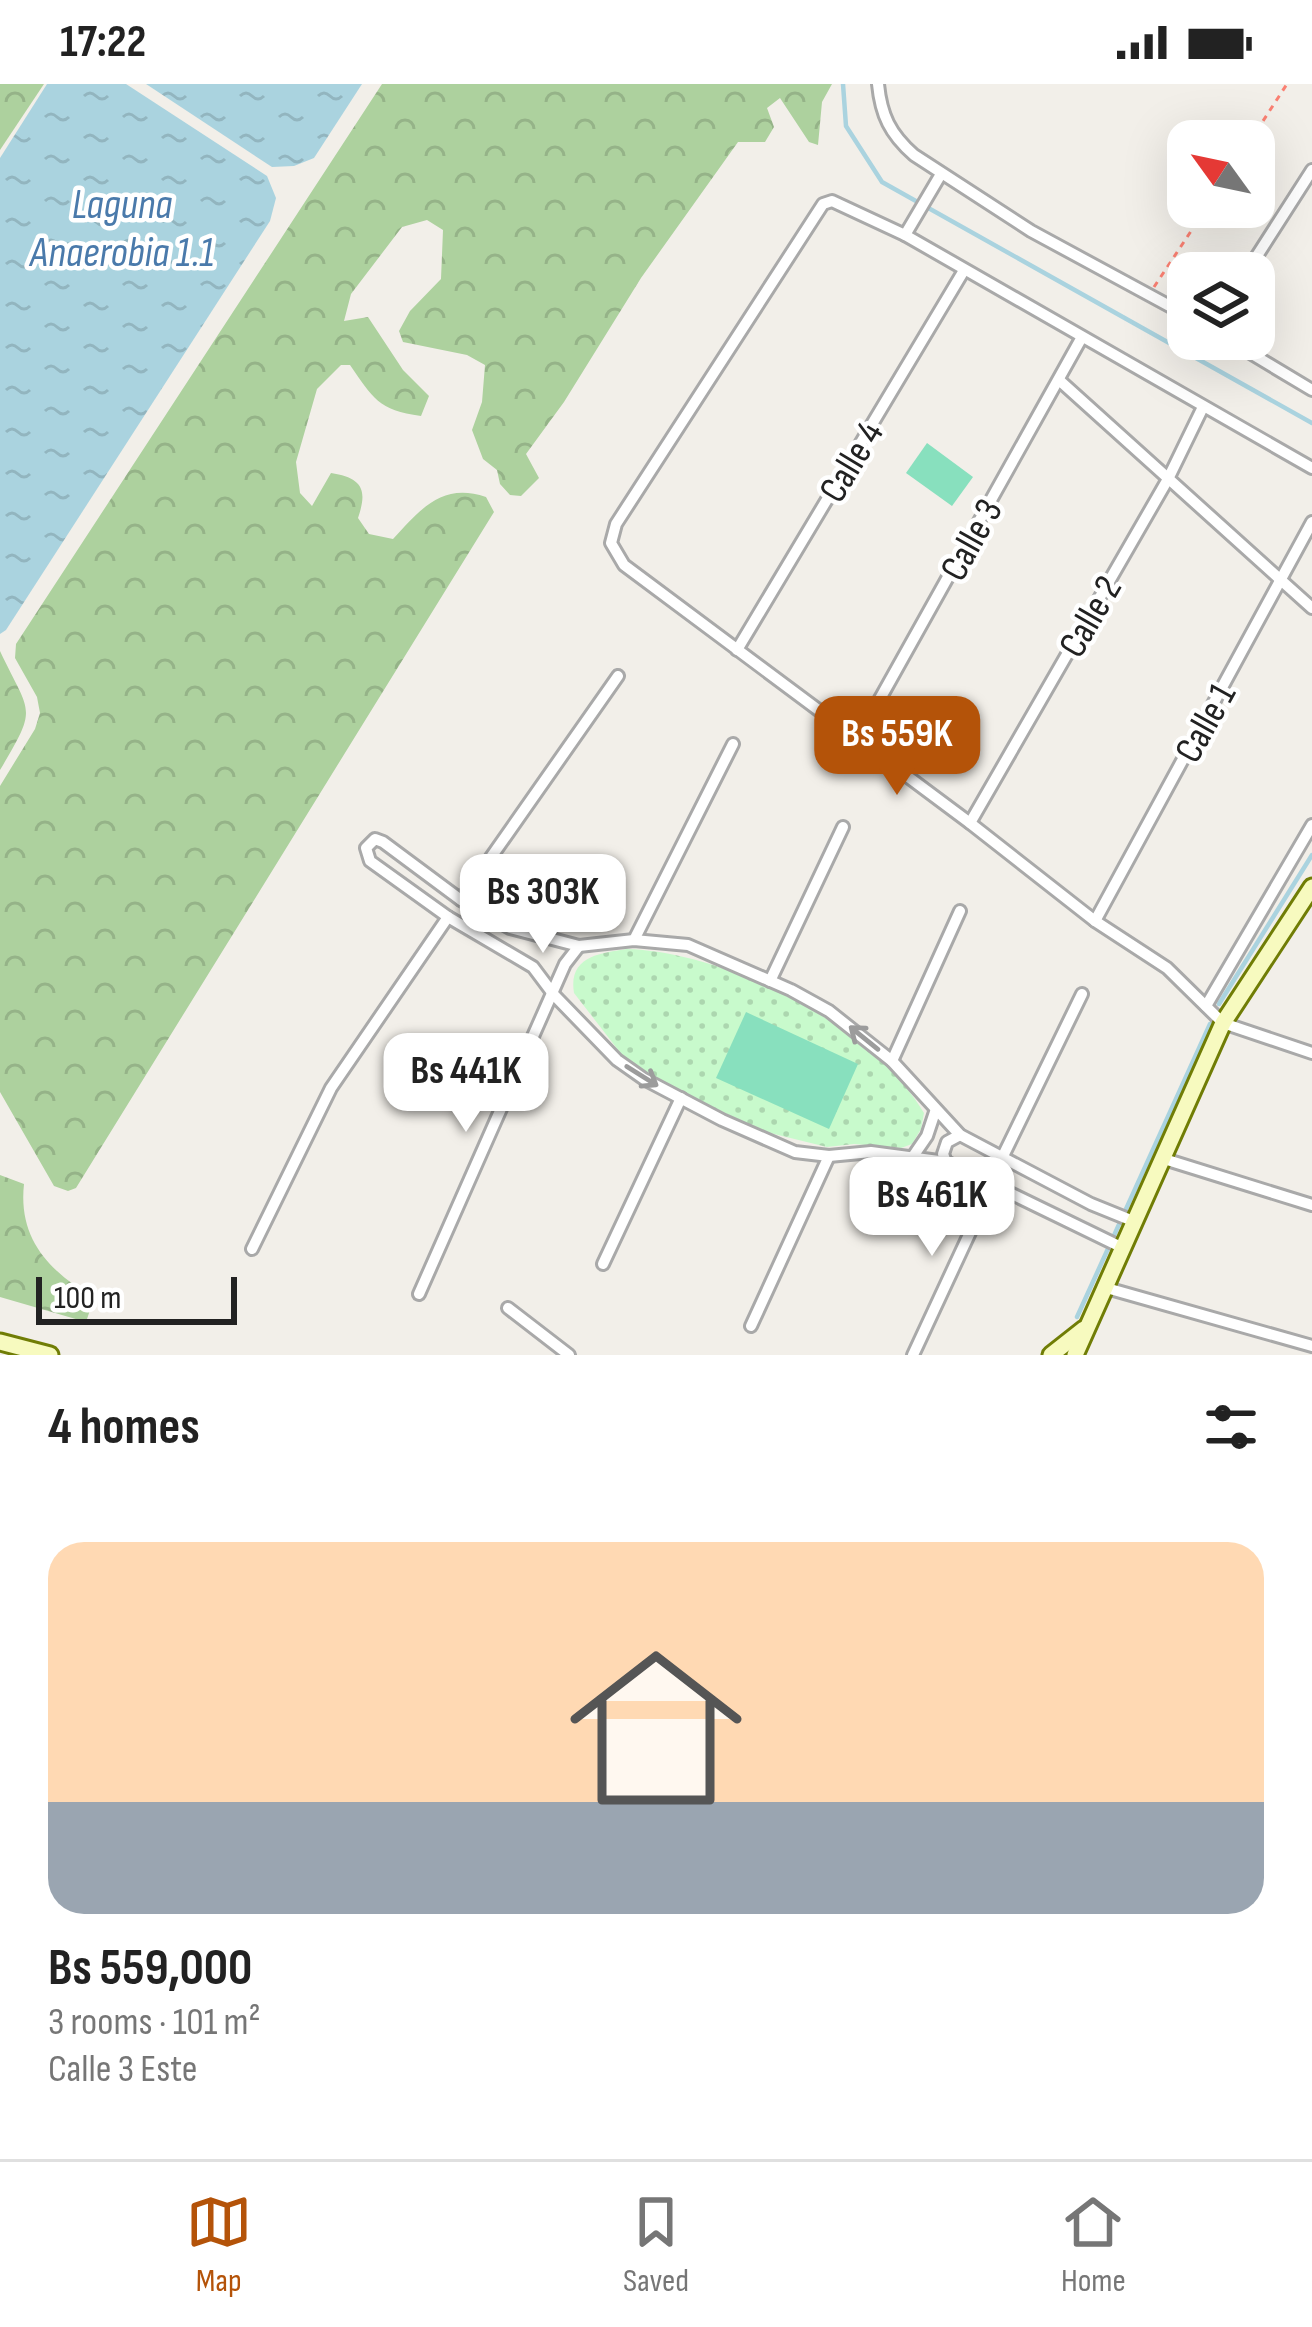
<!DOCTYPE html>
<meta charset="utf-8">
<style>
:root{--surface:#fff;--page:#f6f6f6;--text:#222;--muted:#767676;--line:#e0e0e0;--accent:#b45309}
body{margin:0;font-family:"Sofia Sans Condensed",sans-serif;background:var(--page);color:var(--text);height:100vh;display:flex;flex-direction:column;font-size:45px;white-space:nowrap}
*{box-sizing:border-box;margin:0}
p{font-size:39px;color:var(--muted)}
.icon{flex:none;width:66px;height:66px;fill:none;stroke:currentColor;stroke-width:2;stroke-linecap:round;stroke-linejoin:round}
.map{position:relative;height:1271px;overflow:hidden}
.sheet{display:flex;flex-direction:column;background:var(--surface);flex:1}
.sheet>*{flex:none}
.needle{width:78px;rotate:303deg}
.fabs{position:absolute;left:1167px;top:36px;display:grid;gap:24px}
.fabs a{display:grid;place-items:center;width:108px;height:108px;border-radius:24px;background:var(--surface);box-shadow:0 12px 48px #0002;font-size:60px}
.scale{position:absolute;left:36px;bottom:30px;width:201px;box-sizing:border-box;padding-left:12px;border:6px solid #222;border-top:0;font-size:33px;line-height:42px;white-space:nowrap;color:#222;-webkit-text-stroke:9px #fff;paint-order:stroke}
.price{position:absolute;translate:-50% -102px;padding:0 27px;border-radius:24px;background:#fff;color:#222;font-size:39px;line-height:78px;filter:drop-shadow(0 3px 6px #0008)}
.price::after{content:'';position:absolute;left:50%;top:72px;width:36px;height:27px;margin-left:-18px;background:inherit;clip-path:polygon(0 0,100% 0,50% 100%)}
.price.active{background:var(--accent);color:#fff}
ul{padding:0;list-style:none}
li{display:grid;align-content:center;gap:24px;height:636px;padding:0 48px}
li span{display:grid;place-items:center;height:372px;border-radius:36px;color:#555}
li>.icon{margin-inline-start:auto}
span .icon{width:216px;height:216px;fill:#fffc;stroke-width:1}
li b{font-size:51px}
h2{display:flex;justify-content:space-between;align-items:center;height:144px;padding:0 48px;font-size:51px}
.status{display:flex;justify-content:space-between;align-items:center;height:84px;padding:0 60px;background:var(--surface);direction:ltr}
.status svg{height:33px;fill:currentColor}
.tab-bar{display:flex;justify-content:space-around;align-items:center;height:168px;border-top:3px solid var(--line);background:var(--surface);font-size:33px;color:var(--muted)}
.tab-bar a{display:grid;justify-items:center;gap:6px}
.tab-bar .active{color:var(--accent)}
.map>svg:first-child{display:block}
.forest{fill:url(#forest-crowns)}
.park{fill:url(#park-dots)}
.pitch{fill:#88e0be}
.water{fill:url(#water-ripples)}
.lines{fill:none;stroke-linecap:round;stroke-linejoin:round}
.stream{stroke:#aad3df;stroke-width:4.5}
.street-casing{stroke:#a9a9a9;stroke-width:16}
.secondary-casing{stroke:#707d05;stroke-width:21}
.path{stroke:#fa8072;stroke-width:3;stroke-dasharray:6 6;stroke-linecap:butt}
.street{stroke:#fff;stroke-width:10}
.secondary{stroke:#f7fabf;stroke-width:15}
.oneway{stroke:#9c9c9c}
.labels{text-anchor:middle;stroke-width:9;stroke-linejoin:round;paint-order:stroke}
.street-label{font-size:39px;fill:#222;stroke:#fff}
.water-label{font-size:42px;font-style:italic;fill:#4a7aab;stroke:#fff}
</style>
<div class="status"><b>17:22</b><svg viewBox="0 0 49 12"><path d="M0 12V9h3v3zM5 12V6h3v6zM10 12V3h3v9zM15 12V0h3v12zM26 1h20v11H26zM47 4h2v5h-2z"/></svg></div>
<div class="map">
<svg width="1312" height="1271" viewBox="0 0 1312 1271">
<defs>
<pattern id="forest-crowns" width="20" height="18" patternUnits="userSpaceOnUse" patternTransform="scale(3)"><rect width="20" height="18" fill="#add19e"/><path d="M2 6a3 3 0 1 1 6 0M12 15a3 3 0 1 1 6 0" fill="none" stroke="#95b388"/></pattern>
<pattern id="park-dots" width="8" height="8" patternUnits="userSpaceOnUse" patternTransform="scale(3)"><rect width="8" height="8" fill="#c8facc"/><path d="M2 2h.1M6 6h.1" fill="none" stroke="#acd6af" stroke-width="1.8" stroke-linecap="round"/></pattern>
<pattern id="water-ripples" width="26" height="14" patternUnits="userSpaceOnUse" patternTransform="scale(3)"><rect width="26" height="14" fill="#aad3df"/><path d="M2 4q2-2 4 0t4 0M15 11q2-2 4 0t4 0" fill="none" stroke="#92b5bf"/></pattern>
</defs>
<rect width="100%" height="100%" fill="#f2efe9"/>
<!-- forest -->
<g class="forest">
<polygon points="0,0 44,0 0,66"/>
<path d="M382 0H832L822 18 818 61 809 58 780 14 767 24 774 43 765 58H738L641 194 564 318 526 370 539 394 521 412 510 411 500 400 497 386 483 375 472 346 482 318 485 281 467 271 403 258 399 247 410 227 441 195 443 146 427 136 402 143 351 210 344 237 368 233 403 286 429 312 421 332C378 326 373 314 350 281H341L317 305 296 378 300 409 312 422 331 389C362 394 368 405 358 434L369 450 393 455C421 425 442 398 486 413L494 428 76 1104 68 1107 54 1102 0 1008V702L35 645 40 629 37 613 15 574 16 560Z"/>
<path d="M0 567C30 631 39 621 0 686Z"/>
<path d="M0 1091 24 1100C18 1155 49 1187 94 1214L86 1238 0 1213Z"/>
</g>
<!-- park -->
<path class="park" d="M627 865C727 868 872 941 924 1029L921 1045 912 1060 901 1064 854 1060 827 1063 762 1047 649 992 622 971 574 909C568 873 599 869 627 865Z"/>
<!-- pitch -->
<g class="pitch">
<polygon points="927,359 973,393 952,422 906,389"/>
<polygon points="746,928 858,980 829,1045 716,994"/>
</g>
<!-- water -->
<g class="water">
<polygon points="47,0 126,0 267,92 276,114 270,137 6,546 0,550 0,74"/>
<polygon points="146,0 362,0 314,74 294,82 272,83"/>
</g>
<g class="lines">
<!-- stream -->
<g class="stream">
<polyline points="843,0 846,42 882,98 1312,339"/>
<polyline points="1219,920 1312,771"/>
<polyline points="1077,1233 1210,940"/>
</g>
<defs>
<g id="street">
<path d="M878 0C881 31 890 50 914 71L1031 147 1188 232"/>
<polyline points="905,151 941,90"/>
<polyline points="1246,189 1312,86"/>
<polyline points="1227,255 1312,306"/>
<polyline points="1059,296 1312,524"/>
<polyline points="1312,384 905,151 832,117 823,120 616,440 611,459 624,481 970,739 1095,837 1167,884 1223,939 1312,969"/>
<polyline points="737,566 963,188"/>
<polyline points="857,656 1082,253"/>
<polyline points="970,739 1168,395 1203,323"/>
<polyline points="461,816 618,592"/>
<polyline points="1095,837 1312,438"/>
<polyline points="634,856 733,660"/>
<polyline points="770,897 843,743"/>
<polyline points="1206,922 1312,741"/>
<polyline points="892,977 960,827"/>
<polyline points="914,1071 927,1052 935,1028"/>
<polyline points="1003,1072 1082,910"/>
<polyline points="1161,1074 1312,1121"/>
<polyline points="946,1078 943,1070 947,1058 960,1051"/>
<polyline points="1121,1163 946,1078 871,1068 829,1072 795,1068 722,1036 644,995 617,976 554,911 533,883 448,833 370,777 366,764 375,755 383,758 461,816 510,844 579,862 634,856 688,861 791,906 829,927 892,977 960,1051 1091,1120 1133,1137"/>
<polyline points="252,1165 331,1004 448,833"/>
<polyline points="603,1180 681,1014"/>
<polyline points="1103,1203 1312,1262"/>
<polyline points="419,1210 565,880 579,862"/>
<polyline points="508,1224 569,1271"/>
<polyline points="751,1242 829,1072"/>
<polyline points="913,1271 993,1099"/>
</g>
<g id="secondary">
<polyline points="0,1258 50,1271"/>
<polyline points="1051,1271 1084,1245"/>
<polyline points="1075,1271 1223,939 1312,803"/>
</g>
</defs>
<!-- street casing -->
<use href="#street" class="street-casing"/>
<!-- secondary casing -->
<use href="#secondary" class="secondary-casing"/>
<!-- path -->
<g class="path">
<polyline points="1250,57 1287,0"/>
<polyline points="1154,203 1207,123"/>
</g>
<!-- street -->
<use href="#street" class="street"/>
<!-- secondary -->
<use href="#secondary" class="secondary"/>
</g>
<!-- one-way arrows -->
<defs><path id="oneway-shaft" d="M-6 0H5M1.5-3L5.5 0L1.5 3" fill="none" stroke-width="1.6" stroke-linecap="round" stroke-linejoin="round" transform="scale(3)"/></defs>
<g class="oneway">
<use href="#oneway-shaft" transform="translate(864 954) rotate(-141)"/>
<use href="#oneway-shaft" transform="translate(642 992) rotate(32)"/>
</g>
<g class="labels">
<!-- street labels -->
<g class="street-label">
<text transform="translate(850 377) rotate(-59)" y="14">Calle 4</text>
<text transform="translate(970 455) rotate(-61)" y="14">Calle 3</text>
<text transform="translate(1089 532) rotate(-60)" y="14">Calle 2</text>
<text transform="translate(1204 638) rotate(-61)" y="14">Calle 1</text>
</g>
<!-- water labels -->
<g class="water-label">
<text x="122" y="134">Laguna<tspan x="122" dy="48">Anaerobia 1.1</tspan></text>
</g>
</g>
</svg>
<div class="fabs">
<a><svg class="needle" viewBox="-14 -14 28 28"><path d="M0-13l5 13h-10z" fill="#e53935"/><path d="M0 13l5-13h-10z" fill="#767676"/></svg></a>
<a><svg class="icon" aria-label="layers" viewBox="0 0 24 24"><path d="M12 4l9 5-9 5-9-5zM3 14l9 5 9-5"/></svg></a>
</div>
<div class="scale">100 m</div>
<b class="price active" style="left:897px;top:714px">Bs 559K</b>
<b class="price" style="left:543px;top:872px">Bs 303K</b>
<b class="price" style="left:466px;top:1051px">Bs 441K</b>
<b class="price" style="left:932px;top:1175px">Bs 461K</b>
</div>
<section class="sheet">
<h2>4 homes<svg class="icon" aria-label="filters" viewBox="0 0 24 24"><path d="M4 7h16M4 17h16"/><circle cx="9" cy="7" r="2"/><circle cx="15" cy="17" r="2"/></svg></h2>
<ul>
<li><span style="background:linear-gradient(#ffd9b3 70%,#9aa5b1 0)"><svg class="icon" aria-label="home" viewBox="0 0 24 24"><path d="M3 11l9-7 9 7M6 9v11h12V9"/></svg></span><div><b>Bs 559,000</b><p>3 rooms · 101 m²</p><p>Calle 3 Este</p></div></li>
</ul>
</section>
<nav class="tab-bar">
<a class="active"><svg class="icon" aria-label="map" viewBox="0 0 24 24"><path d="M3 6l6-2 6 2 6-2v14l-6 2-6-2-6 2zM9 4v14M15 6v14"/></svg>Map</a>
<a><svg class="icon" aria-label="saved" viewBox="0 0 24 24"><path d="M7 4h10v16l-5-4-5 4z"/></svg>Saved</a>
<a><svg class="icon" aria-label="home" viewBox="0 0 24 24"><path d="M3 11l9-7 9 7M6 9v11h12V9"/></svg>Home</a>
</nav>
